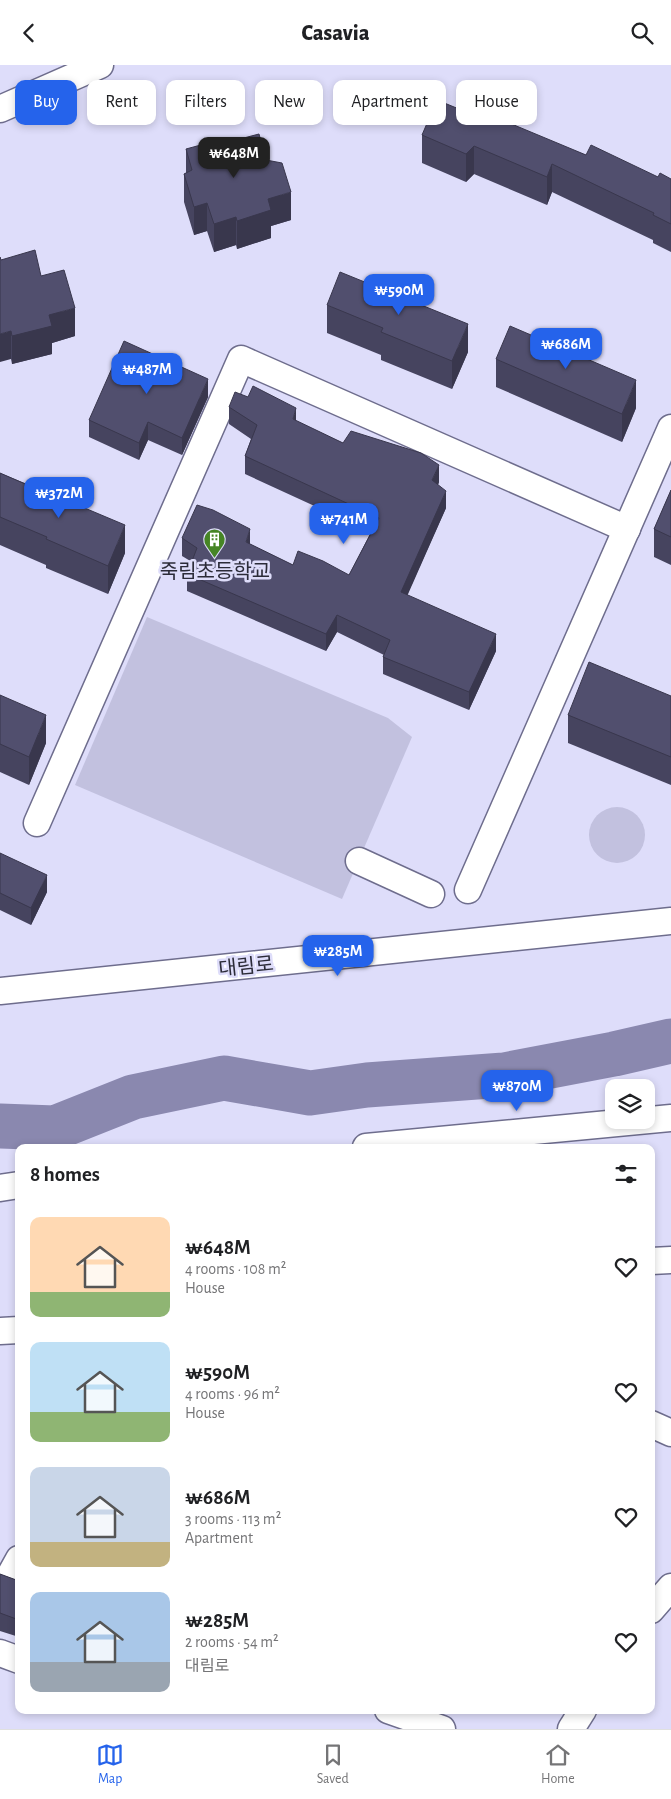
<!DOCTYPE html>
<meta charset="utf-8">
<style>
:root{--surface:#fff;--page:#f6f6f6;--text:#202124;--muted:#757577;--line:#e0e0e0;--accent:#2563eb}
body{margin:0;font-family:"Alegreya Sans","Noto Sans KR",sans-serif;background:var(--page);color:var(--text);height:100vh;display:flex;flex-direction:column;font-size:19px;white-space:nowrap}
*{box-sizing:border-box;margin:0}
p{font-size:16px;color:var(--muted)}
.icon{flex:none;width:28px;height:28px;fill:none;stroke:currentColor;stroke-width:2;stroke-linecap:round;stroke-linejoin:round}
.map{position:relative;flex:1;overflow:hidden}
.details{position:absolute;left:15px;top:1079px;width:640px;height:570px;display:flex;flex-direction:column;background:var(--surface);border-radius:10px;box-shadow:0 2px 8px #0003}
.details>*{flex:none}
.guide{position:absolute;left:15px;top:15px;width:641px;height:45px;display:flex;gap:10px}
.controls{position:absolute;left:605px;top:1014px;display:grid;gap:10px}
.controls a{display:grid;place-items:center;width:50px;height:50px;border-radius:10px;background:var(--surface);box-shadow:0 2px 8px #0003;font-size:25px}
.price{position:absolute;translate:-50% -42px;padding:0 11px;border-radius:10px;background:var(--accent);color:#fff;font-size:16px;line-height:32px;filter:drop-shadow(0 1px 2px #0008)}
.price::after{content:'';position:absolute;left:50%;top:30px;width:15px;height:11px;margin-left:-8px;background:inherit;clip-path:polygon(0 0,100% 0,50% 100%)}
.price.current{background:#222;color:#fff}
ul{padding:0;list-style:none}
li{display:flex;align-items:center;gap:15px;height:125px;padding:0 15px}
li span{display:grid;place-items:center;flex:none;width:140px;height:100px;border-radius:10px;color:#555}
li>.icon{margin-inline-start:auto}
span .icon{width:60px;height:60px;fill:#fffc;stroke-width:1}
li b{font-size:21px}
h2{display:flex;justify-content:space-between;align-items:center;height:60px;padding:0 15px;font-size:21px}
.tag{padding:0 18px;border-radius:10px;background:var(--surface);box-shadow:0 2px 8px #0003;font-size:18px;line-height:45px}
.tag.current{background:var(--accent);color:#fff}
header{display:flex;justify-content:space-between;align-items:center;height:65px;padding:0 15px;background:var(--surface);font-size:22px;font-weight:800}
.menu{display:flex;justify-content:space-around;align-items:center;height:70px;border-top:1px solid var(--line);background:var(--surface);font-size:14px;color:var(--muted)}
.menu a{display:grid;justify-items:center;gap:2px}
.menu .current{color:var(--accent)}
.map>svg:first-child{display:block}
.green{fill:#c2c1df}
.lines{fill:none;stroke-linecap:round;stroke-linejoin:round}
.river{stroke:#8a88af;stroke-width:45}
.minor-casing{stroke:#6e6d8d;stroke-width:29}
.minor{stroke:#fff;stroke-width:26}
.wall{fill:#46445f}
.shaded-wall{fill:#39374d}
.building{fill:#514f6e;stroke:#39374d}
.labels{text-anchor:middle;stroke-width:5;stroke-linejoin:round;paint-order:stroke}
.poi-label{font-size:20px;fill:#2b2b38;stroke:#deddfa}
.street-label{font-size:20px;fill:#2b2b38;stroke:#deddfa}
</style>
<header><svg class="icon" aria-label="back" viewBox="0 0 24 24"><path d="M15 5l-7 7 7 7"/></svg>Casavia<svg class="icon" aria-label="search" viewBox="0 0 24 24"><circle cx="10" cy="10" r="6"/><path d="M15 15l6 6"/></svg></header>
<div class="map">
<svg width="671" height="1664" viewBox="0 0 671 1664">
<rect width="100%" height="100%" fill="#deddfa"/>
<!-- green -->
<g class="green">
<polygon points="147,552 388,653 412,672 342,834 75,720"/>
<circle cx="617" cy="770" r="28"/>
</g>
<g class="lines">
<!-- river -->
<polyline class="river" points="0,1061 55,1063 133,1032 224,1013 310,1028 367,1020 504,1010 614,989 671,976"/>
<defs>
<g id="minor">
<polyline points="0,44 100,0"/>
<polyline points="37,758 241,294 627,464"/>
<polyline points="359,796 431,829"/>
<polyline points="468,825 671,363"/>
<polyline points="0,926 671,856"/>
<polyline points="366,1082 671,1053"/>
<polyline points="0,1123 19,1120"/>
<polyline points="651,1196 671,1195"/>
<polyline points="0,1266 19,1265"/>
<polyline points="651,1359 671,1368"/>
<polyline points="9,1512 19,1494"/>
<polyline points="651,1545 671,1522"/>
<polyline points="0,1588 19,1595"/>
<polyline points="388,1645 442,1664"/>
<polyline points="571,1664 583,1645"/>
</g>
</defs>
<!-- minor casing -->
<use href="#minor" class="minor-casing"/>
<!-- minor -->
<use href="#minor" class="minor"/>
</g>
<!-- wall -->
<g class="wall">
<polygon points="476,51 586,90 658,112 671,114 671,187 653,178 653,175 552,127 547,140 474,109 466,117 422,98 422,70"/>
<polygon points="186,84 266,95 291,155 271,161 271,173 237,184 236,180 214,187 207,166 194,170 184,137 184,109 186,108"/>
<polygon points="1,195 41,211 75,271 52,278 52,289 12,299 11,294"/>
<polygon points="327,240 468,287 452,324 381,295 381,290 327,268"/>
<polygon points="496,294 636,343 622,377 496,322"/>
<polygon points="208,332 182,390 148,375 139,395 89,372 89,355"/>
<polygon points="229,342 296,356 343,378 439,417 438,420 446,443 407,530 496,586 469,645 383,609 383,592 384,590 337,567 326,586 187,526 187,509 192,497 182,491 182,473 250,479 293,500 349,510 371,467 245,409 245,391 251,374 229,359"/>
<polygon points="0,408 71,437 125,488 108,529 46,503 46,500 0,480"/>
<polygon points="671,425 671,500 654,492 654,464"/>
<polygon points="0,630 46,678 29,720 0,707"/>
<polygon points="671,631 671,720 568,678 568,650"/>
<polygon points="0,788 47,827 31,860 0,845"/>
<polygon points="0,1509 19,1516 19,1572 0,1566"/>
</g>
<!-- shaded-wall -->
<g class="shaded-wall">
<polygon points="474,81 474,109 466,117 466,89"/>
<polygon points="552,99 552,127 547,140 547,112"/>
<polygon points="291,127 291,155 271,161 271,173 237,184 237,156 268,134"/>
<polygon points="207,138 207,166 194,170 194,142"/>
<polygon points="236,152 236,180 214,187 214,159"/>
<polygon points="75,243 75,271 52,278 52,289 12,299 12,271 49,250"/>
<polygon points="468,259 468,287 452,324 452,296"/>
<polygon points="11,266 11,294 0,297 0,269"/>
<polygon points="208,314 208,332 182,390 182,373"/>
<polygon points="636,315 636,343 622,377 622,349"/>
<polygon points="296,343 296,361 293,354"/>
<polygon points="148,357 148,375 139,395 139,378"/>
<polygon points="439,400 439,417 432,433 432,415"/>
<polygon points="446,426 446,443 401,545 401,527"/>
<polygon points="125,460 125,488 108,529 108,501"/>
<polygon points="250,464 250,482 246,477"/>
<polygon points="337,550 337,567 326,586 326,569"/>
<polygon points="496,569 496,586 469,645 469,627"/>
<polygon points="46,650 46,678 29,720 29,692"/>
<polygon points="47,810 47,827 31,860 31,843"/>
</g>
<!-- building -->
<g class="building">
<polygon points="437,35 476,51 478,45 586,90 591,80 658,112 660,108 671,114 671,159 653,150 654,148 552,99 547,112 474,81 466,89 422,70"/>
<polygon points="259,69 266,95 282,98 291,127 268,134 271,145 237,156 236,152 214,159 207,138 194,142 184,109 192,105 186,84 223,74 225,78"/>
<polygon points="35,185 41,211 64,205 75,243 49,250 52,261 12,271 11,266 0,269 0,192 1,195"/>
<polygon points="340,207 468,259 452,296 381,267 383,263 327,240"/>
<polygon points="510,261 636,315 622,349 496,294"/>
<polygon points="124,276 208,314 182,373 148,357 139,378 89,355"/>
<polygon points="253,321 296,343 293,354 343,378 351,366 421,388 439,400 432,415 446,426 401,527 496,569 469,627 383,592 390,575 337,550 326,569 187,509 197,483 182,473 197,440 213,445 250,464 246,477 293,500 298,486 323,496 349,510 379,453 245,391 257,360 229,342 235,327 248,332"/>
<polygon points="0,408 39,425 42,418 71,430 68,436 125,460 108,501 46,474 47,472 0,452"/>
<polygon points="671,425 671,472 654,464"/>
<polygon points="589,597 671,631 671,692 568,650"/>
<polygon points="0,630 46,650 29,692 0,679"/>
<polygon points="0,788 47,810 31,843 0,828"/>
<polygon points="0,1509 19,1516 19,1555 0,1548"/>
</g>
<!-- icons -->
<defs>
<symbol id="building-pin" viewBox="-11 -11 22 30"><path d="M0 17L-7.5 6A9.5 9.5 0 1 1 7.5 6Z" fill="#468525" stroke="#deddfa"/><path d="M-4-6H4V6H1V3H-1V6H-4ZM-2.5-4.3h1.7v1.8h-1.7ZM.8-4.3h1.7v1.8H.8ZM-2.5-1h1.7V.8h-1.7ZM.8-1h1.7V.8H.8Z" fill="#fff"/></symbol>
</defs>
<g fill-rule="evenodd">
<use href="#building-pin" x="202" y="462" width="25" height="34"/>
</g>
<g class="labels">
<!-- poi labels -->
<g class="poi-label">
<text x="215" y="513">죽림초등학교</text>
</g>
<!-- street labels -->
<g class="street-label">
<text transform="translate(246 901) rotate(-6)" y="7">대림로</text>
</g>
</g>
</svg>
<div class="controls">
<a><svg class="icon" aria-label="layers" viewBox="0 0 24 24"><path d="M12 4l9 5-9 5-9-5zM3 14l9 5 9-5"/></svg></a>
</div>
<b class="price current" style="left:234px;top:114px">₩648M</b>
<b class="price" style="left:399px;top:251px">₩590M</b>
<b class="price" style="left:566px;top:305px">₩686M</b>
<b class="price" style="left:147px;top:330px">₩487M</b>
<b class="price" style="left:59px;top:454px">₩372M</b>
<b class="price" style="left:344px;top:480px">₩741M</b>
<b class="price" style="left:338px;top:912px">₩285M</b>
<b class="price" style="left:517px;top:1047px">₩870M</b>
<div class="guide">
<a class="tag current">Buy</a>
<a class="tag">Rent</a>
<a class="tag">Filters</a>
<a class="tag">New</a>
<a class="tag">Apartment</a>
<a class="tag">House</a>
</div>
<section class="details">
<h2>8 homes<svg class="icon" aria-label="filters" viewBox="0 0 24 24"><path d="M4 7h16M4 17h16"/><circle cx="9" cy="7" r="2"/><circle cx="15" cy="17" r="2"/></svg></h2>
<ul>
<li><span style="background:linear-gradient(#ffd9b3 75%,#8fb573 0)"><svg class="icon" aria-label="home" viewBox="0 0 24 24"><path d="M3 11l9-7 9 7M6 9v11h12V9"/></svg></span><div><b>₩648M</b><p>4 rooms · 108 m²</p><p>House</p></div><svg class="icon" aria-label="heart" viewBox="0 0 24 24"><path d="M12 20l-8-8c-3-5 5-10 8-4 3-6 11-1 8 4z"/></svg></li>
<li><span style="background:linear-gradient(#bfe0f5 70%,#8fb573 0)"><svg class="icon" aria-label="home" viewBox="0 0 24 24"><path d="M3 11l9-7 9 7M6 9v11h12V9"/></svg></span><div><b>₩590M</b><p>4 rooms · 96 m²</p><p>House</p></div><svg class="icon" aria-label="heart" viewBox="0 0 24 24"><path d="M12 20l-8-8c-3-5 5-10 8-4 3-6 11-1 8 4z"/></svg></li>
<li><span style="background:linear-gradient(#c9d6e8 75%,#c2b280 0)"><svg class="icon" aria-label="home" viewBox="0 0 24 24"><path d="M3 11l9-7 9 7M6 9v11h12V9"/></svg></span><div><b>₩686M</b><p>3 rooms · 113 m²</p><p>Apartment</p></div><svg class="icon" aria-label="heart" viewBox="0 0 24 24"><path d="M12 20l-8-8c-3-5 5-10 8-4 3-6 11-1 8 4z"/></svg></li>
<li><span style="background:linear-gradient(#a9c7e8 70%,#9aa5b1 0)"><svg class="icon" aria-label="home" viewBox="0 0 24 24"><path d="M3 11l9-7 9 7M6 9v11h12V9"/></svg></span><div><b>₩285M</b><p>2 rooms · 54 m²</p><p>대림로</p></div><svg class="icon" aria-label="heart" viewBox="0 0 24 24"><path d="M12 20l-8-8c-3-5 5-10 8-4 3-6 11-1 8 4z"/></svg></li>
</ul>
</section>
</div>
<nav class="menu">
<a class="current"><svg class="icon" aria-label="map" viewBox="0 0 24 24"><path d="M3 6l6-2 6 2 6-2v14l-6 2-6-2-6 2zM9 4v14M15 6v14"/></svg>Map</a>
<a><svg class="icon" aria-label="saved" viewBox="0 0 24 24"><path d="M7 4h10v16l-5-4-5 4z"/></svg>Saved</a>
<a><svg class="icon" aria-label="home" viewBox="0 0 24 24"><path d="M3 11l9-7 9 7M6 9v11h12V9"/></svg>Home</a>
</nav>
